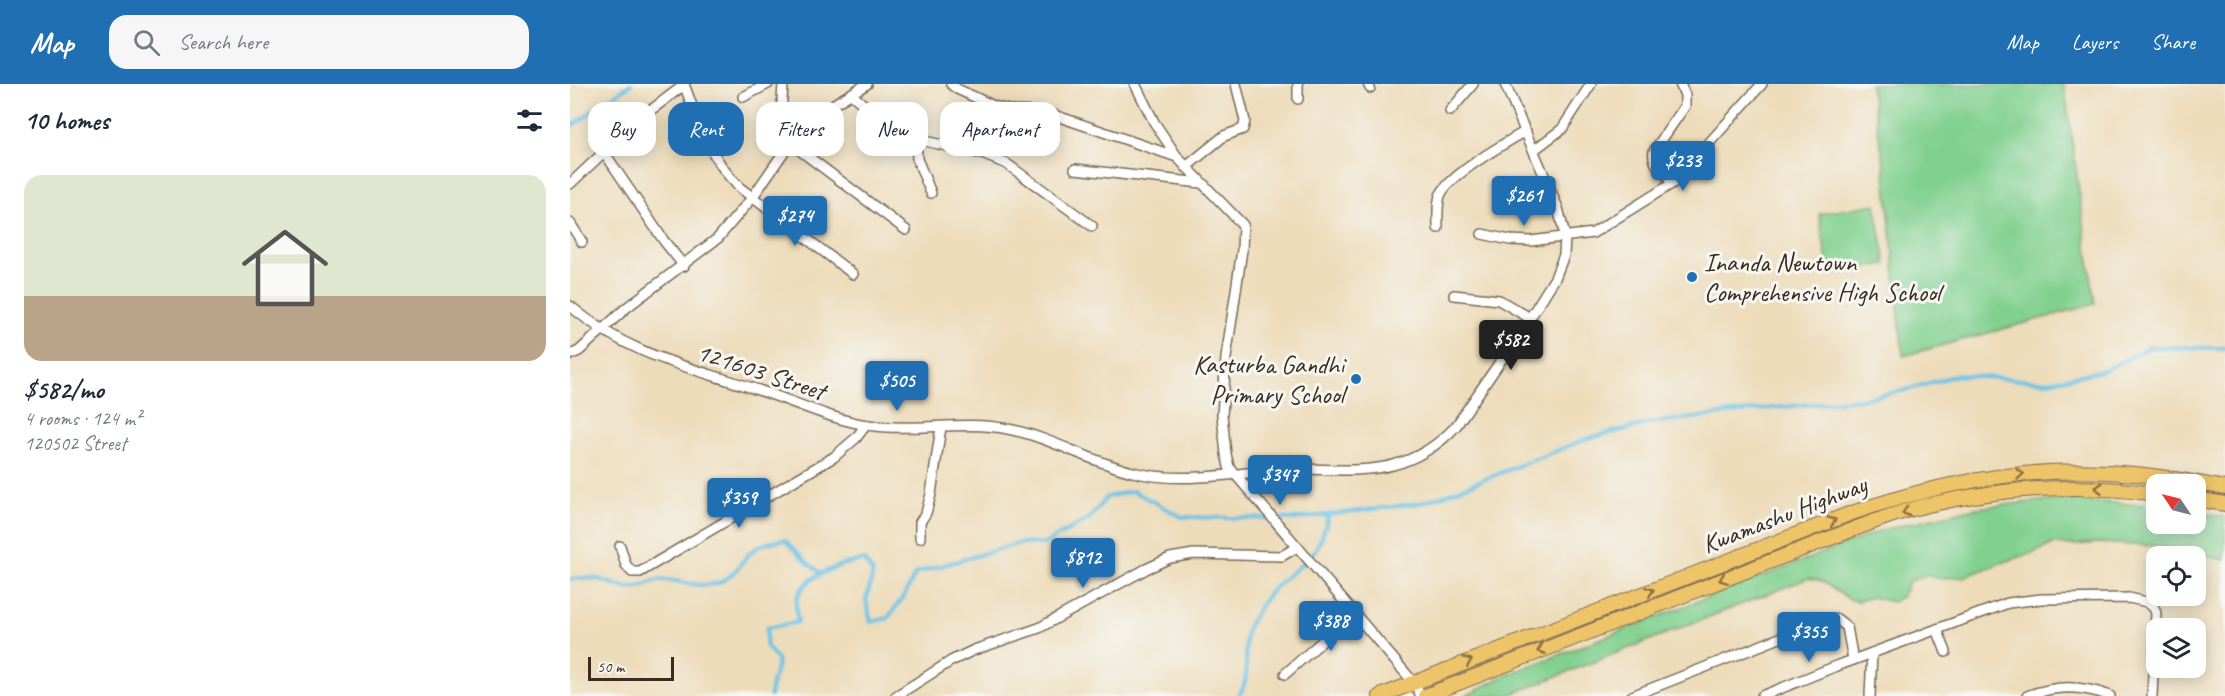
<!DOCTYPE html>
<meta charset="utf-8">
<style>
:root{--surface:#fff;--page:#f6f6f7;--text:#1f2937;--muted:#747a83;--accent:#1f6fb2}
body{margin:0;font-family:Caveat,sans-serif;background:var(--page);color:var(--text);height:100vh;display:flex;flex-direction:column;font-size:22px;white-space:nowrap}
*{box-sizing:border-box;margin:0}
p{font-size:20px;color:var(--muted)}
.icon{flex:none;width:33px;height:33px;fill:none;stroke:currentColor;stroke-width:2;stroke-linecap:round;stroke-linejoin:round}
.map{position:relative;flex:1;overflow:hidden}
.drawer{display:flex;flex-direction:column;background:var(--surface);width:570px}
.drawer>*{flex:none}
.hud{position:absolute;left:18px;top:18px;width:570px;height:54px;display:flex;gap:12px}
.needle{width:39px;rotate:305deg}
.buttons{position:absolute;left:1576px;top:390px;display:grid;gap:12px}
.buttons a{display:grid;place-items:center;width:60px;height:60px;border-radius:12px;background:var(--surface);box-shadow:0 3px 15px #0003;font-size:30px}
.scale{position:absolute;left:18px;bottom:15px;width:86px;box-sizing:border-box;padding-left:6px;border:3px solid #3b2a1e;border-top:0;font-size:16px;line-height:21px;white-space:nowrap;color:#3b2a1e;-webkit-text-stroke:4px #f6f6f2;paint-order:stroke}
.price{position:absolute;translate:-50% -51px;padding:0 14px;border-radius:6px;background:var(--accent);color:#fff;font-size:20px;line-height:39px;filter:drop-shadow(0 2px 3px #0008)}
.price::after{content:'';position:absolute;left:50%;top:36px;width:18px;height:14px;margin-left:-9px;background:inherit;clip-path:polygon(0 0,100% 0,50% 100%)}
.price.on{background:#222;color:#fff}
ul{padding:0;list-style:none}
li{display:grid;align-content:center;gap:12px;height:318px;padding:0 24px}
li span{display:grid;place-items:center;height:186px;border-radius:18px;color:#555}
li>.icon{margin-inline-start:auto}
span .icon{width:108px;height:108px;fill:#fffc;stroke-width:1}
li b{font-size:26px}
h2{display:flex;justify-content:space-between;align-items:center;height:72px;padding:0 24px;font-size:26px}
.chip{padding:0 21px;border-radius:18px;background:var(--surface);box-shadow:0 3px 15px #0003;font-size:21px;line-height:54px}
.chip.on{background:var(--accent);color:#fff}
header{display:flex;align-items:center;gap:36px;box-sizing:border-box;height:84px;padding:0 30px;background:var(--accent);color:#fff}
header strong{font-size:28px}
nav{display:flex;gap:33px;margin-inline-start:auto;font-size:21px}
.search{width:420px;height:54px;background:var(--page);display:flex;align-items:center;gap:15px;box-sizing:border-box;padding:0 21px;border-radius:18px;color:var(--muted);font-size:22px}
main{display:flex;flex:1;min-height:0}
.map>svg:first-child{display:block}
.grass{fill:#81d08f;stroke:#5e7d56;stroke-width:1.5}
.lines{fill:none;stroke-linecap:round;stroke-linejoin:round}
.stream{stroke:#67c1e5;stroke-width:4}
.minor-casing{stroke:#796855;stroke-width:12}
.primary-casing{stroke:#796855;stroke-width:16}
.minor{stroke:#fff;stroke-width:9}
.primary{stroke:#eec469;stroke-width:14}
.oneway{stroke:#8c6f40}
.poi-dot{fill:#1f6fb2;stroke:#f6f6f2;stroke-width:2}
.labels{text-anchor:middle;stroke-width:6;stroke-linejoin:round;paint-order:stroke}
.poi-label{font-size:26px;fill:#3b2a1e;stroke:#f6f6f2;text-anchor:start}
.street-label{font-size:26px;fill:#3b2a1e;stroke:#f6f6f2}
</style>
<header>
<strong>Map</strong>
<div class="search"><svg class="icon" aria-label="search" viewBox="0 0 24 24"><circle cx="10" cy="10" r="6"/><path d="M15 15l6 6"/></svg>Search here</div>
<nav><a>Map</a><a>Layers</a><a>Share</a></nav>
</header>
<main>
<section class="drawer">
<h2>10 homes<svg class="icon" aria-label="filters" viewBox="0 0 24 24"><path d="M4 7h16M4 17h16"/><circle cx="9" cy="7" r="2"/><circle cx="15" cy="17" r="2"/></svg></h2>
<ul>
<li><span style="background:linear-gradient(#dfe7d0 65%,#b9a48a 0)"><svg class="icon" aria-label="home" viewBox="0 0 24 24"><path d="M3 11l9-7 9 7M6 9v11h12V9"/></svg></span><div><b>$582/mo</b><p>4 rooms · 124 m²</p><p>120502 Street</p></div></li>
</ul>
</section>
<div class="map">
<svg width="1655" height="612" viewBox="0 0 1655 612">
<rect width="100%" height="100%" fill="#f6f6f2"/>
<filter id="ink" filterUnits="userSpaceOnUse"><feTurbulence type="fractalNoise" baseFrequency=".0167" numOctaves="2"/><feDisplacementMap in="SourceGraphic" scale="12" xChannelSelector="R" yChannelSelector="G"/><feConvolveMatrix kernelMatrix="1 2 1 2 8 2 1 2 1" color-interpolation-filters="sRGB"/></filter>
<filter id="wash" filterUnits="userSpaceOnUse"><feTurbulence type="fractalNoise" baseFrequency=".008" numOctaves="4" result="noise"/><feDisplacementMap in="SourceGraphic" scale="24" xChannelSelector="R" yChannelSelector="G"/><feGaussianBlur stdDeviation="1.35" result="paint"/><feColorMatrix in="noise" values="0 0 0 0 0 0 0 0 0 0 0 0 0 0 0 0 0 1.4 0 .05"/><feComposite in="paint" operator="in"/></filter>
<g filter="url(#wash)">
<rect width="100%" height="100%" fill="#eddcba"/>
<!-- grass -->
<g class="grass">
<polygon points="1300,0 1494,0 1525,220 1333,272 1314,79"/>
<polygon points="1305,120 1316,180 1259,190 1249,130"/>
<polygon points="1503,416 1587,422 1587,440 1626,440 1626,428 1655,433 1655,476 1588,462 1527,459 1504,461 1483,460 1468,467 1431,479 1394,493 1370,494 1358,492 1339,497 1333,512 1322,518 1303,513 1287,517 1279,515 1251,497 1239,494 936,612 896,612 934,592 1312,446 1406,424 1470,417"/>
</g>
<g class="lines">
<!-- stream -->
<g class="stream">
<polyline points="0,43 61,0"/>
<path d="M0 495C9 494 19 493 28 495 41 499 53 505 68 503 78 502 80 495 93 496 111 496 131 505 148 499 163 494 171 478 181 468 190 459 204 457 215 456L240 481 251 489"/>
<path d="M200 612C201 598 206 590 208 577L196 561 197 544 228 538C227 532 226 525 226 519 229 493 272 479 294 476L303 489 296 517 301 538 318 534 334 512 346 489 451 459 474 460 520 434 537 413 563 407 612 433 725 435 781 428 850 419 877 410 1019 354 1081 339 1203 324 1292 315 1336 306 1387 291 1478 298 1535 286 1580 263 1655 264"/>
<path d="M668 612C685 592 669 561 679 541 685 529 696 512 705 503 734 476 749 475 758 432"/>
</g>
</g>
</g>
<g filter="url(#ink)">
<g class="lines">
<defs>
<g id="minor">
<path d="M114 0C127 36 141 76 169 103L283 190"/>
<polyline points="213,0 211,33 220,59 336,146"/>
<polyline points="381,0 387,5 424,22 443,27 475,28 607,73"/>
<polyline points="565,0 584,38 608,74 673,141 672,166 656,274 652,331 656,370 659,383 844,599 851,612"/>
<polyline points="728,0 728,15"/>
<polyline points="798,0 800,4"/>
<polyline points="281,10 317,40 334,50 346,55 412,70 437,80 522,142"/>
<polyline points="173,13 198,0"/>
<polyline points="880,27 903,0"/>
<polyline points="346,55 347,75 361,109"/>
<polyline points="964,66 992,45 1021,0"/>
<polyline points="34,68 94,157 114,182"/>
<polyline points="412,70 433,25"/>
<polyline points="616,83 654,52 673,45 675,37 666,0"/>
<polyline points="505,85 631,99"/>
<path d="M1103 99C1095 90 1081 80 1084 67L1115 22V11L1110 0"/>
<polyline points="0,100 68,36 114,1"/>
<polyline points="0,139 12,158"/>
<path d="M868 144C868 134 867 121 870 112 877 92 937 58 956 47"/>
<polyline points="912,150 940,156 961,157 1023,149 1103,99 1192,0"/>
<polyline points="884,211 929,216 960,234"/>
<path d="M0 222C65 276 124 283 200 310 232 321 264 336 298 341 344 348 392 336 438 345 483 354 522 379 567 389 620 401 676 386 730 385 761 385 793 389 823 381 847 375 870 360 886 342L960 234 985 194 994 171 995 152 988 124 935 0"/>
<polyline points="0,271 9,267 56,224 148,154 182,114 220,59 243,37 264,20 297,0"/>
<polyline points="350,454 350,438 356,429 361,410 371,343"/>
<polyline points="50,462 56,481 62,488 70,488 264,373 286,354 296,341"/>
<polyline points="1367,545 1376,568"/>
<polyline points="715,590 757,553 777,521"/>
<polyline points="326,612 381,577 404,566 469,544 576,485 600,474 624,470 712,472 727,463"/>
<polyline points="1062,612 1258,535 1267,535 1277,543 1283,576"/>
<polyline points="1192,612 1264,583 1438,519 1471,515 1559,514 1577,518 1584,524 1586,529 1582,612"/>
<polyline points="1300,612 1302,569"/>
<path d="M1457 612C1486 601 1511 601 1540 612"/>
</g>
<g id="primary">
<polyline points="1626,415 1655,420"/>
<path d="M810 612 1279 430C1371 397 1467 380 1565 390 1595 393 1625 398 1655 404"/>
<path d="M855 612 1245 460C1282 446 1320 430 1358 421 1434 403 1510 399 1587 410"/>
</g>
</defs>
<!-- minor casing -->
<use href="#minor" class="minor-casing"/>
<!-- primary casing -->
<use href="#primary" class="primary-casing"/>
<!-- minor -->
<use href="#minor" class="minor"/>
<!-- primary -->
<use href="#primary" class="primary"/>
</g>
<!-- one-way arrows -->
<defs><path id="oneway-chevron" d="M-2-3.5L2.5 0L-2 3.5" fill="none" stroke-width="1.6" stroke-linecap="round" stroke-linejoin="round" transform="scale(1.5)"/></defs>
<g class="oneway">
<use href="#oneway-chevron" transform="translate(1450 390) rotate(-5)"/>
<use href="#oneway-chevron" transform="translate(1529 404) rotate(-177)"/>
<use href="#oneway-chevron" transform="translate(1336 428) rotate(163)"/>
<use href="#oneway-chevron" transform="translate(1262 437) rotate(-21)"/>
<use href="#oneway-chevron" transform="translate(1153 495) rotate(159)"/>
<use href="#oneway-chevron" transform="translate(1080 507) rotate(-21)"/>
<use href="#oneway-chevron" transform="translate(971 566) rotate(159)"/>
<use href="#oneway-chevron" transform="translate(898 577) rotate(-22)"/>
</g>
</g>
<!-- markers -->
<g class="poi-dot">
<circle cx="1122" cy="193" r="6"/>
<circle cx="786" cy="295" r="6"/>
</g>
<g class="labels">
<!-- poi labels -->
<g class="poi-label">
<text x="1134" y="187">Inanda Newtown<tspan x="1134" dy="30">Comprehensive High School</tspan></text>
<text x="774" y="289" text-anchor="end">Kasturba Gandhi<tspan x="774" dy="30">Primary School</tspan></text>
</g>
<!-- street labels -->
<g class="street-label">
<text transform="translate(191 287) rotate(18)" y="9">121603 Street</text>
<text transform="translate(1214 430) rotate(-21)" y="9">Kwamashu Highway</text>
</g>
</g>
</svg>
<div class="buttons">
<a><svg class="needle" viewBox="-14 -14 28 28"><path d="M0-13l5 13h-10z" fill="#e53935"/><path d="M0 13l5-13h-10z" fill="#747a83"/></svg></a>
<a><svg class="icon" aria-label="locate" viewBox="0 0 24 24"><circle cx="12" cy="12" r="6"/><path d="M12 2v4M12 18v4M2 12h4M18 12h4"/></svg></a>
<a><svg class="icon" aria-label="layers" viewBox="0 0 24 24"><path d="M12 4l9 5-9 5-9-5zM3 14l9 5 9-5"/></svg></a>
</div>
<div class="scale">50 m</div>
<b class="price" style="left:1113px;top:108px">$233</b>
<b class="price" style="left:954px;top:143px">$261</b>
<b class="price" style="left:225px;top:163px">$274</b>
<b class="price on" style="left:941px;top:287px">$582</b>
<b class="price" style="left:327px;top:328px">$505</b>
<b class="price" style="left:710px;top:422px">$347</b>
<b class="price" style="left:169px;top:445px">$359</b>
<b class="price" style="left:513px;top:505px">$812</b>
<b class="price" style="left:761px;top:568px">$388</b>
<b class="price" style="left:1239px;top:579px">$355</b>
<div class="hud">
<a class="chip">Buy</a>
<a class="chip on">Rent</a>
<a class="chip">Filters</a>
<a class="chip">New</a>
<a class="chip">Apartment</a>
</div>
</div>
</main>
